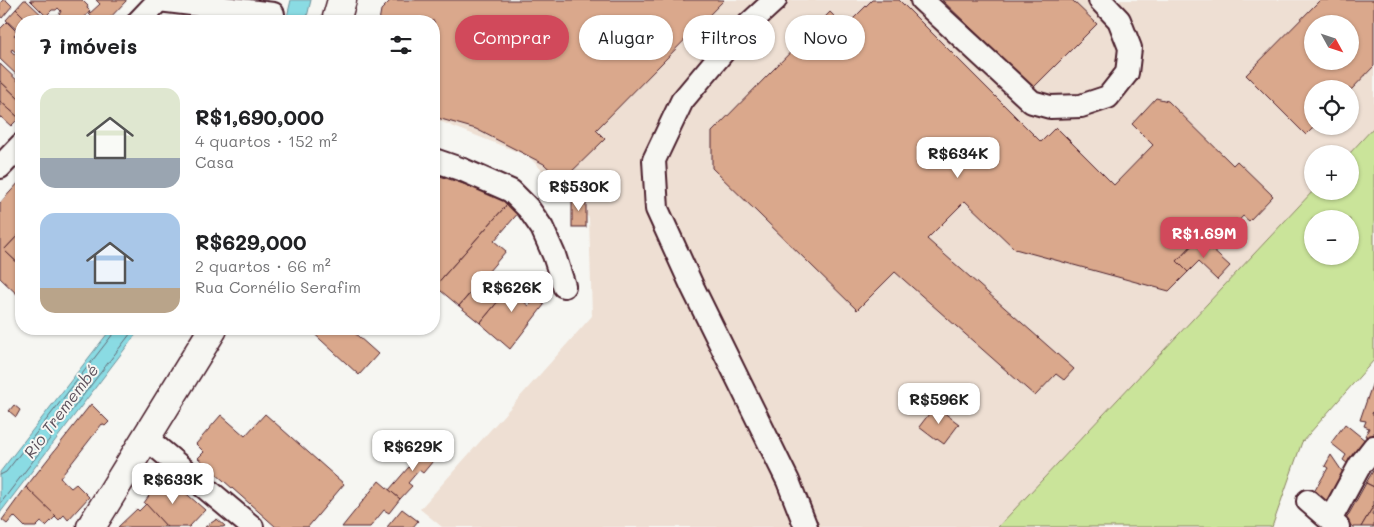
<!DOCTYPE html>
<html lang="pt">
<meta charset="utf-8">
<style>
:root{--surface:#fff;--page:#f2f2f2;--text:#202124;--muted:#757577;--accent:#d1495b}
body{margin:0;font-family:Mali,sans-serif;background:var(--page);color:var(--text);height:100vh;display:flex;flex-direction:column;font-size:19px;white-space:nowrap}
*{box-sizing:border-box;margin:0}
p{font-size:16px;color:var(--muted)}
.icon{flex:none;width:28px;height:28px;fill:none;stroke:currentColor;stroke-width:2;stroke-linecap:round;stroke-linejoin:round}
.map{position:relative;flex:1;overflow:hidden}
.details{position:absolute;left:15px;top:15px;width:425px;height:320px;display:flex;flex-direction:column;background:var(--surface);border-radius:20px;box-shadow:0 1px 4px #0004}
.details>*{flex:none}
.top-card{position:absolute;left:455px;top:15px;width:475px;height:45px;display:flex;gap:10px}
.needle{width:32px;rotate:130deg}
.buttons{position:absolute;left:1304px;top:15px;display:grid;gap:10px}
.buttons a{display:grid;place-items:center;width:55px;height:55px;border-radius:50%;background:var(--surface);box-shadow:0 1px 4px #0004;font-size:25px}
.price{position:absolute;translate:-50% -42px;padding:0 11px;border-radius:10px;background:#fff;color:#222;font-size:16px;line-height:32px;filter:drop-shadow(0 1px 2px #0008)}
.price::after{content:'';position:absolute;left:50%;top:30px;width:15px;height:11px;margin-left:-8px;background:inherit;clip-path:polygon(0 0,100% 0,50% 100%)}
.price.current{background:var(--accent);color:#fff}
ul{padding:0;list-style:none}
li{display:flex;align-items:center;gap:15px;height:125px;padding:0 25px}
li span{display:grid;place-items:center;flex:none;width:140px;height:100px;border-radius:15px;color:#555}
li>.icon{margin-inline-start:auto}
span .icon{width:60px;height:60px;fill:#fffc;stroke-width:1}
li b{font-size:21px}
h2{display:flex;justify-content:space-between;align-items:center;height:60px;padding:0 25px;font-size:21px}
.pill{padding:0 18px;border-radius:22px;background:var(--surface);box-shadow:0 1px 4px #0004;font-size:18px;line-height:45px}
.pill.current{background:var(--accent);color:#fff}
.map>svg:first-child{display:block}
.built{fill:#eedfd3;fill-rule:evenodd}
.green{fill:#cae49a;stroke:#8a8262;fill-rule:evenodd}
.water{fill:#8adbe3;stroke:#709099}
.lines{fill:none;stroke-linecap:round;stroke-linejoin:round}
.shore{stroke:#646a75;stroke-width:1}
.building{fill:#daa88c;stroke:#4a1f2b;fill-rule:evenodd}
.minor-casing{stroke:#4a1f2b;stroke-width:26}
.major-casing{stroke:#4a1f2b;stroke-width:31}
.minor{stroke:#f6f6f2;stroke-width:22}
.major{stroke:#f6f6f2;stroke-width:28}
.labels{text-anchor:middle;stroke-width:4;stroke-linejoin:round;paint-order:stroke}
.water-label{font-size:16px;font-style:italic;fill:#5a4e59;stroke:#f6f6f2}
</style>
<div class="map">
<svg width="1374" height="527" viewBox="0 0 1374 527">
<rect width="100%" height="100%" fill="#f6f6f2"/>
<filter id="ink" filterUnits="userSpaceOnUse"><feTurbulence type="fractalNoise" baseFrequency=".02" numOctaves="2"/><feDisplacementMap in="SourceGraphic" scale="10" xChannelSelector="R" yChannelSelector="G"/><feConvolveMatrix kernelMatrix="1 2 1 2 8 2 1 2 1" color-interpolation-filters="sRGB"/></filter>
<g filter="url(#ink)">
<!-- built -->
<path class="built" d="M393 0H1374V127L1349 154H1312V191H1313L998 527H442L420 509 592 316 589 218 528 156 434 119V21H389ZM1312 24H1350V61H1312ZM1312 89H1350V126H1312Z"/>
<!-- green -->
<path class="green" d="M1374 127V360L1302 442 1272 527H998L1313 191H1350V154H1349ZM1312 219H1350V256H1312Z"/>
<!-- water -->
<g class="water">
<polygon points="291,0 311,0 306,21 286,21"/>
<polygon points="111,329 140,329 0,513 0,472"/>
</g>
<g class="lines">
<!-- shore -->
<g class="shore">
<polyline points="0,475 6,472 113,334 114,329"/>
<polyline points="0,504 134,329"/>
</g>
</g>
<!-- building -->
<g class="building">
<polygon points="3,0 6,0 12,6 2,18 0,16 0,3"/>
<polygon points="24,0 26,0 48,21 28,21 16,9"/>
<polygon points="30,0 82,0 88,6 87,8 90,11 85,17 85,21 52,21 50,18 52,16 59,15 61,11 58,8 56,10 52,10 46,16"/>
<polygon points="96,0 126,0 126,1 107,21 96,21 89,14 100,4"/>
<polygon points="391,0 724,0 596,130 605,139 562,181 544,164 476,129 434,117 434,21 379,21 381,10"/>
<polygon points="872,0 899,0 1041,142 1056,127 1114,185 1153,145 1132,124 1156,98 1168,101 1233,165 1237,161 1273,196 1249,221 1243,216 1212,250 1199,238 1177,261 1188,272 1169,291 1015,249 965,201 927,239 1074,369 1064,380 1056,374 1035,396 895,272 857,310 712,168 712,132 830,12 845,27"/>
<polygon points="942,0 1072,0 1097,24 1033,88"/>
<path d="M1320 0H1374V66L1350 91V89H1312V126H1315L1306 135 1246 75ZM1312 24H1350V61H1312Z"/>
<polygon points="16,9 28,21 21,21 21,34 6,20"/>
<polygon points="7,22 17,32 14,35 21,42 21,57 12,49 11,51 21,60 21,79 0,59 0,29"/>
<polygon points="0,64 21,84 21,101 0,81"/>
<polygon points="0,81 21,101 21,115 19,118 0,101"/>
<polygon points="0,101 19,118 11,126 1,117 0,118"/>
<polygon points="434,174 511,200 435,286 434,285"/>
<polygon points="21,180 21,232 4,250 21,266 21,298 0,278 0,203"/>
<rect x="572" y="196" width="14" height="31"/>
<polygon points="511,200 520,211 494,241 506,251 459,306 435,286"/>
<polygon points="21,232 21,266 4,250"/>
<polygon points="1199,238 1230,266 1217,280 1198,262 1188,272 1177,261"/>
<polygon points="519,276 534,288 524,302 529,306 536,298 544,305 510,349 480,323"/>
<polygon points="484,278 504,294 480,323 459,306"/>
<polygon points="309,329 350,329 378,354 359,375"/>
<polygon points="1374,379 1374,409 1372,414 1374,414 1374,440 1365,436 1369,428 1364,426 1366,421 1360,420"/>
<polygon points="91,404 109,422 105,426 102,424 60,478 71,488 76,484 89,497 68,520 64,515 59,520 26,487"/>
<polygon points="14,405 20,410 16,417 9,411"/>
<polygon points="935,406 959,424 944,444 937,439 936,440 919,427"/>
<polygon points="265,414 344,484 308,527 276,527 198,458 204,452 196,444 221,415 245,436"/>
<polygon points="1345,424 1371,445 1353,468 1343,460 1346,455 1331,443"/>
<polygon points="427,446 438,455 423,473 419,470 408,483 412,486 400,499 389,490"/>
<polygon points="1331,455 1348,480 1331,512 1311,497 1328,468 1325,466"/>
<polygon points="1374,469 1374,487 1366,483"/>
<polygon points="164,474 205,510 189,527 167,527 144,503"/>
<polygon points="379,481 400,499 389,513 384,510 370,527 342,527"/>
<polygon points="1366,483 1374,487 1374,505 1361,527 1353,527 1345,521"/>
<polygon points="26,487 56,516 46,526 41,522 36,527 25,527 14,516 7,524 2,520"/>
<polygon points="146,504 167,527 118,527 137,509 139,511"/>
<polygon points="1374,505 1374,510 1372,514 1374,515 1374,527 1361,527"/>
<polygon points="402,509 418,521 413,527 387,527"/>
<polygon points="217,519 225,526 223,527 205,527"/>
</g>
<g class="lines">
<defs>
<g id="minor">
<polyline points="159,0 273,14"/>
<polyline points="775,0 738,34 682,101 654,160 657,209 693,288 788,481 806,527"/>
<polyline points="922,0 1032,102 1050,107 1081,106 1108,97 1127,73 1130,48 1119,20 1100,0"/>
<polyline points="139,21 159,0"/>
<polyline points="434,160 463,170 511,191 528,208 542,228 554,255 564,286"/>
<polyline points="0,167 21,145"/>
<polyline points="146,438 252,527"/>
<polyline points="1308,501 1338,527"/>
<polyline points="1330,520 1360,465 1374,447"/>
</g>
<g id="major">
<polyline points="336,21 342,0"/>
<polyline points="91,527 213,329"/>
</g>
</defs>
<!-- minor casing -->
<use href="#minor" class="minor-casing"/>
<!-- major casing -->
<use href="#major" class="major-casing"/>
<!-- minor -->
<use href="#minor" class="minor"/>
<!-- major -->
<use href="#major" class="major"/>
</g>
</g>
<g class="labels">
<!-- water labels -->
<g class="water-label">
<text transform="translate(61 411) rotate(-53)" y="6">Rio Tremembé</text>
</g>
</g>
</svg>
<div class="buttons">
<a><svg class="needle" viewBox="-14 -14 28 28"><path d="M0-13l5 13h-10z" fill="#e53935"/><path d="M0 13l5-13h-10z" fill="#757577"/></svg></a>
<a><svg class="icon" aria-label="locate" viewBox="0 0 24 24"><circle cx="12" cy="12" r="6"/><path d="M12 2v4M12 18v4M2 12h4M18 12h4"/></svg></a>
<a>+</a>
<a>−</a>
</div>
<b class="price" style="left:958px;top:179px">R$634K</b>
<b class="price" style="left:579px;top:212px">R$530K</b>
<b class="price current" style="left:1204px;top:259px">R$1.69M</b>
<b class="price" style="left:512px;top:313px">R$626K</b>
<b class="price" style="left:939px;top:425px">R$596K</b>
<b class="price" style="left:413px;top:472px">R$629K</b>
<b class="price" style="left:173px;top:505px">R$633K</b>
<div class="top-card">
<a class="pill current">Comprar</a>
<a class="pill">Alugar</a>
<a class="pill">Filtros</a>
<a class="pill">Novo</a>
</div>
<section class="details">
<h2>7 imóveis<svg class="icon" aria-label="filters" viewBox="0 0 24 24"><path d="M4 7h16M4 17h16"/><circle cx="9" cy="7" r="2"/><circle cx="15" cy="17" r="2"/></svg></h2>
<ul>
<li><span style="background:linear-gradient(#dfe7d0 70%,#9aa5b1 0)"><svg class="icon" aria-label="home" viewBox="0 0 24 24"><path d="M3 11l9-7 9 7M6 9v11h12V9"/></svg></span><div><b>R$1,690,000</b><p>4 quartos · 152 m²</p><p>Casa</p></div></li>
<li><span style="background:linear-gradient(#a9c7e8 75%,#b9a48a 0)"><svg class="icon" aria-label="home" viewBox="0 0 24 24"><path d="M3 11l9-7 9 7M6 9v11h12V9"/></svg></span><div><b>R$629,000</b><p>2 quartos · 66 m²</p><p>Rua Cornélio Serafim</p></div></li>
</ul>
</section>
</div>
